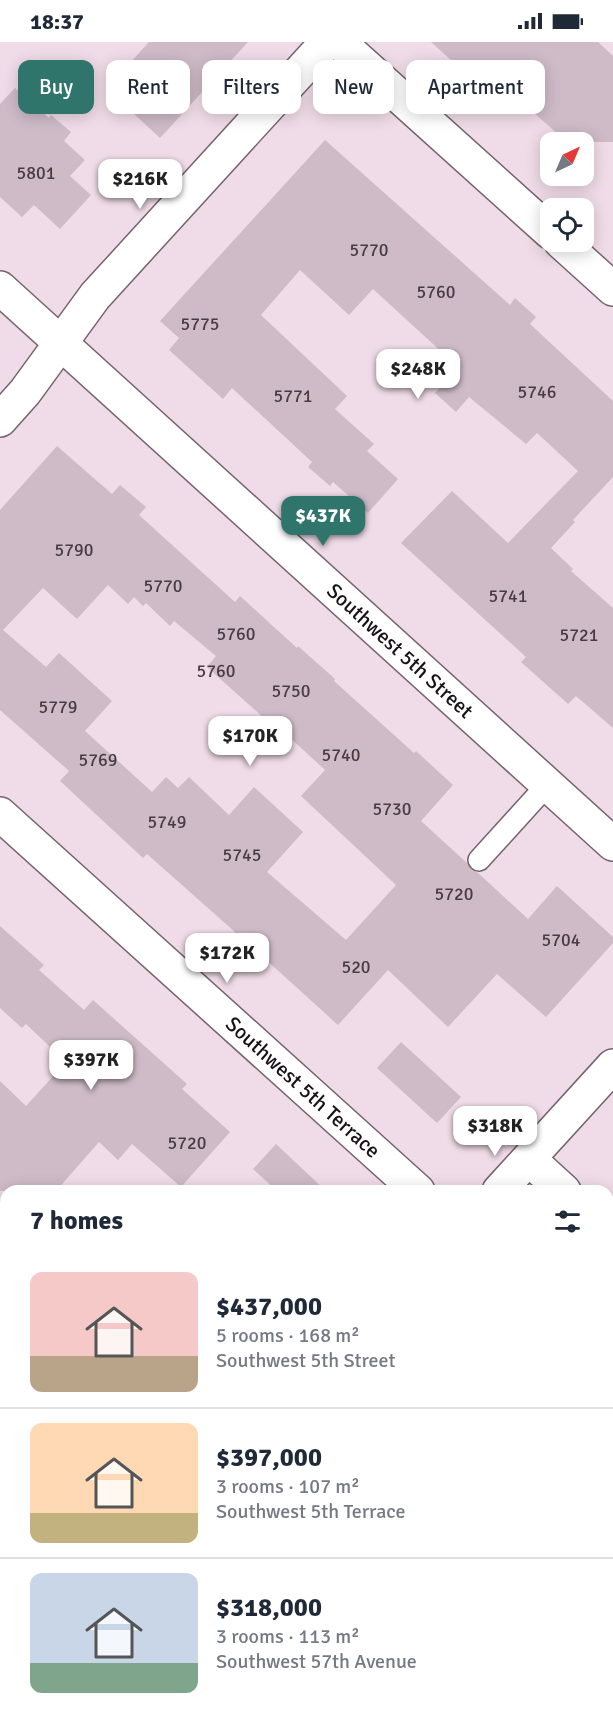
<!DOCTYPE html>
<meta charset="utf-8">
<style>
:root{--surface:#fff;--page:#f2f2f3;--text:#1f2937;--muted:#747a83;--line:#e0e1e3;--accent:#30756b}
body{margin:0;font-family:Signika,sans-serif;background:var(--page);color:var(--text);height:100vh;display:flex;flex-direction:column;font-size:22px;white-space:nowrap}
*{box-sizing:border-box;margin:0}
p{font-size:20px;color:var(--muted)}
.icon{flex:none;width:33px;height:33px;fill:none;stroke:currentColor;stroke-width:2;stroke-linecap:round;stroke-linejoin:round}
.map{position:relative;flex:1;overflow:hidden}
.sheet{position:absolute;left:0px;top:1143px;width:614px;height:534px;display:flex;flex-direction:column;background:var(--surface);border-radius:18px 18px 0 0;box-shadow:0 3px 15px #0003}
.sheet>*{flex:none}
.banner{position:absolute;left:18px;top:18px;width:578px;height:54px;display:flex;gap:12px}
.needle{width:39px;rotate:44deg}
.controls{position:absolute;left:540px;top:90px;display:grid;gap:12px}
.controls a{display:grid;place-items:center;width:54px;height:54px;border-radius:12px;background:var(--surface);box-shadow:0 3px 15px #0003;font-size:30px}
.price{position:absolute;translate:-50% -51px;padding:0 14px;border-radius:12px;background:#fff;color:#222;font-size:20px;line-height:39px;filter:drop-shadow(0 2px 3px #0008)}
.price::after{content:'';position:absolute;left:50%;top:36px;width:18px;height:14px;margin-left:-9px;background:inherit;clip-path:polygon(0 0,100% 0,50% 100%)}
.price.selected{background:var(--accent);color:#fff}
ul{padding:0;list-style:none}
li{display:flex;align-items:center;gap:18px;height:150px;padding:0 30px}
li+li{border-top:2px solid var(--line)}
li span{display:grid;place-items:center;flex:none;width:168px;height:120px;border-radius:12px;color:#555}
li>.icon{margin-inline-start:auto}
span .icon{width:72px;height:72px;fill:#fffc;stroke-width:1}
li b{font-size:26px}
h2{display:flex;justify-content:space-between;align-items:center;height:72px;padding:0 30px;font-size:26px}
.tag{padding:0 21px;border-radius:12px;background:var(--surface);box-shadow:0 3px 15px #0003;font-size:21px;line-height:54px}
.tag.selected{background:var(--accent);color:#fff}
.status{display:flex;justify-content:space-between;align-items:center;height:42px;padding:0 30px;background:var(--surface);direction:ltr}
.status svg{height:16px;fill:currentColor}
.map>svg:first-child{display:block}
.built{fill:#ebcfe0}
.building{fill:#cebbc7;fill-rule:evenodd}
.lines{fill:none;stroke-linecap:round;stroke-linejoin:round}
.lane-casing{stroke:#75636e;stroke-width:24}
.street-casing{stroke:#75636e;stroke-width:36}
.secondary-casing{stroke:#75636e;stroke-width:36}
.lane{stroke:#fff;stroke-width:21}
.street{stroke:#fff;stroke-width:33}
.secondary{stroke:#fff;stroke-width:33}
.labels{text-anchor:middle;stroke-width:5;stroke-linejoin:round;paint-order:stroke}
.number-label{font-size:18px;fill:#463c42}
.street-label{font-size:21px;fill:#181116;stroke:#fff}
</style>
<div class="status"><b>18:37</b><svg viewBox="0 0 49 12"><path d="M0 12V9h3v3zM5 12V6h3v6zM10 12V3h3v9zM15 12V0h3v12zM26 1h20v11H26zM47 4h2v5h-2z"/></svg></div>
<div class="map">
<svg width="613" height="1677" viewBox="0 0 613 1677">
<rect width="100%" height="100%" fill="#f0dce8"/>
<!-- built -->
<polygon class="built" points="80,1671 298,1671 292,1677 74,1677"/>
<!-- building -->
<g class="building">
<polygon points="149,0 248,0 160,96 120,59 122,56 109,44"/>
<polygon points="431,0 598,0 613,14 613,100 567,100 507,47 496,59"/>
<polygon points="15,46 49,76 51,73 71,90 64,99 85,118 70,134 91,153 60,187 34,163 22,175 0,155 0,62"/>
<polygon points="325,98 510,263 515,256 536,275 530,282 613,359 613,435 573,478 575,480 551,506 573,527 571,529 613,566 613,686 576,654 568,662 521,620 526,615 401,501 452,449 508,501 578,429 537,391 526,402 469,355 456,370 435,351 449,336 435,324 445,313 373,247 349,273 300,228 261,273 347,354 335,367 374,402 367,409 398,437 368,471 333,440 330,444 308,425 312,420 232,346 223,357 169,308 179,296 160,279"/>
<path d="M57 404 112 452 120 443 146 465 139 473 235 560 240 554 297 606 298 604 335 637 334 639 414 711 416 709 453 743 421 779 467 821 471 828 477 830 528 877 557 844 613 895V901L546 975 497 932 448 985 388 928 338 983 263 915 259 920 230 895 235 890 147 812 143 816 60 739 69 729 0 668V468ZM108 543 128 562 134 555 143 564 146 561 170 584 174 579 216 614 207 625 284 694 286 692 325 728 301 754 396 843 346 898 267 830 303 790 254 745 229 773 189 735 178 746 166 735 152 750 85 689 112 659 59 611 46 625 3 588 43 546 77 577Z"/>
<polygon points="0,884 44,923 39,928 84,968 93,958 187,1042 182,1047 230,1090 181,1145 132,1102 118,1118 99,1100 56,1149 0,1149 0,1039 26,1064 66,1020 26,982 22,986 0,966"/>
<polygon points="401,1000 461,1055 437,1081 377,1026"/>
<polygon points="276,1102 326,1149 277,1149 253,1127"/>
</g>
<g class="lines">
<defs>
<g id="lane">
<polyline points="479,818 548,742"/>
<polyline points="608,1340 613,1334"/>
<polyline points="86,1671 93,1677"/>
<polyline points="278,1677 284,1671"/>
<polyline points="305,1677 310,1671"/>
</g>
<g id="street">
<polyline points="339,0 550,190"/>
<polyline points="561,200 613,247"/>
<path id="s1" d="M0 246 613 802"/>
<polyline points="0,378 25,350 95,254 327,0"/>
<path id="s2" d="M0 772 418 1149"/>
<polyline points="529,1117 564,1149"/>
<polyline points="608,1189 613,1194"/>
<polyline points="0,1297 6,1302"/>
<polyline points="535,1671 542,1677"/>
</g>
<g id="secondary">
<polyline points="499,1149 613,1024"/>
<polyline points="20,1677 25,1671"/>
</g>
</defs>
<!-- lane casing -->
<use href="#lane" class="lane-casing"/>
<!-- street casing -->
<use href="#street" class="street-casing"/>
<!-- secondary casing -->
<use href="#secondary" class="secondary-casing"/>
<!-- lane -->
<use href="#lane" class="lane"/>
<!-- street -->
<use href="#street" class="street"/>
<!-- secondary -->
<use href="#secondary" class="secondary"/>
</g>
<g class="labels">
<!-- number labels -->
<g class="number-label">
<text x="36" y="137">5801</text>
<text x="369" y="214">5770</text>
<text x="436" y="256">5760</text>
<text x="200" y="288">5775</text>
<text x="537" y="356">5746</text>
<text x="293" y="360">5771</text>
<text x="74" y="514">5790</text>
<text x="163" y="550">5770</text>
<text x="508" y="560">5741</text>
<text x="236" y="598">5760</text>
<text x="579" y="599">5721</text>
<text x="216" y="635">5760</text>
<text x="291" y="655">5750</text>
<text x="58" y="671">5779</text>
<text x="341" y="719">5740</text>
<text x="98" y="724">5769</text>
<text x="392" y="773">5730</text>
<text x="167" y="786">5749</text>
<text x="242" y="819">5745</text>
<text x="454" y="858">5720</text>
<text x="561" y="904">5704</text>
<text x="356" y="931">520</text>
<text x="187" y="1107">5720</text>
</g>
<!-- street labels -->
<g class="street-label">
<text dy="7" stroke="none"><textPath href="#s1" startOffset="540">Southwest 5th Street</textPath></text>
<text dy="7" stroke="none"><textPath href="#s2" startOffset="408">Southwest 5th Terrace</textPath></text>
</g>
</g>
</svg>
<div class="controls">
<a><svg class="needle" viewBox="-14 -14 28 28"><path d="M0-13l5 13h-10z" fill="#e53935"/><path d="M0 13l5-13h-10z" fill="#747a83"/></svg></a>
<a><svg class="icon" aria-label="locate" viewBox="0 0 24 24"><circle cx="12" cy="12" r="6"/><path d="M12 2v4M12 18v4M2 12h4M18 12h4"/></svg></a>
</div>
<b class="price" style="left:140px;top:168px">$216K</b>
<b class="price" style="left:418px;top:358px">$248K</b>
<b class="price selected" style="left:323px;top:505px">$437K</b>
<b class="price" style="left:250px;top:725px">$170K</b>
<b class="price" style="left:227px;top:942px">$172K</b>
<b class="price" style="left:91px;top:1049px">$397K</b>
<b class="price" style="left:495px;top:1115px">$318K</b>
<div class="banner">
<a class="tag selected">Buy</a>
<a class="tag">Rent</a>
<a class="tag">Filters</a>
<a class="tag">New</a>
<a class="tag">Apartment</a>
</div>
<section class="sheet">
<h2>7 homes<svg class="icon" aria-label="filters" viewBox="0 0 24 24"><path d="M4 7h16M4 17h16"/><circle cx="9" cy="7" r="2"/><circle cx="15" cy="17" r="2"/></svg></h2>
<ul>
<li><span style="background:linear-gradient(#f6c9c9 70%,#b9a48a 0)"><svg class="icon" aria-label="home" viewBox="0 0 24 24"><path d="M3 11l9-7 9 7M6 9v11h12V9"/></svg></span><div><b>$437,000</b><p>5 rooms · 168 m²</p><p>Southwest 5th Street</p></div></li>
<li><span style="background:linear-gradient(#ffd9b3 75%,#c2b280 0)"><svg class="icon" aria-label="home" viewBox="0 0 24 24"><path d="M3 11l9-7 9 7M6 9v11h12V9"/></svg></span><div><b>$397,000</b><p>3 rooms · 107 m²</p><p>Southwest 5th Terrace</p></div></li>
<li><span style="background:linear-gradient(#c9d6e8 75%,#7fa58c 0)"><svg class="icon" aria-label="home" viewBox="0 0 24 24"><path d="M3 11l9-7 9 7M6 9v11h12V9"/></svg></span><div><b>$318,000</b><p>3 rooms · 113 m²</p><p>Southwest 57th Avenue</p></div></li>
</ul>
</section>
</div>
